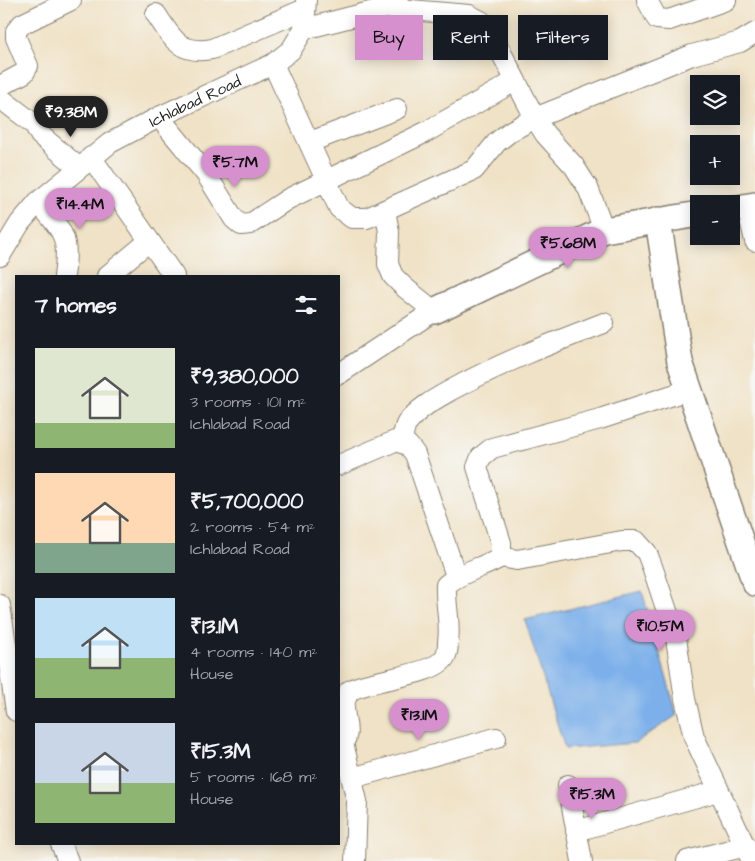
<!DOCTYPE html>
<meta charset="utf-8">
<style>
:root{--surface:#171b24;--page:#242831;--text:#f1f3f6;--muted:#9ea1a6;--accent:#d690ce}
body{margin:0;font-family:"Architects Daughter",sans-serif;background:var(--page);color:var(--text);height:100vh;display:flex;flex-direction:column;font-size:19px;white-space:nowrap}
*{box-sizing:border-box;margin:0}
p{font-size:16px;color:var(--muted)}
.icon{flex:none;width:28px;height:28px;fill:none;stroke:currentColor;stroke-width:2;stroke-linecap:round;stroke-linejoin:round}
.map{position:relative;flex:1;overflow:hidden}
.panel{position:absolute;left:15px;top:275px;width:325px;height:570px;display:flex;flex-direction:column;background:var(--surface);border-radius:0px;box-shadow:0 2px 12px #0003}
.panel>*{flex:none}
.hud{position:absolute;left:355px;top:15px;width:325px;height:45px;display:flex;gap:10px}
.controls{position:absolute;left:690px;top:75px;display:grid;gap:10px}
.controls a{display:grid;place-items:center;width:50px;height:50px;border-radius:0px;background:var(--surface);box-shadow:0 2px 12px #0003;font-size:25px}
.price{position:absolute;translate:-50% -42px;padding:0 11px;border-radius:18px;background:var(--accent);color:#111;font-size:16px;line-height:32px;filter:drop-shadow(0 1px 2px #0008)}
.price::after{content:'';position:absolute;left:50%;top:30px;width:15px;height:11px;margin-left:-8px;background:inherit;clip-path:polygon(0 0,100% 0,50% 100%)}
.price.active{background:#222;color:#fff}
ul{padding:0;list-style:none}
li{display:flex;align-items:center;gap:15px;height:125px;padding:0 20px}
li span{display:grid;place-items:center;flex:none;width:140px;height:100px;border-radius:0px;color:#555}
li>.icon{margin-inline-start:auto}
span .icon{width:60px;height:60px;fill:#fffc;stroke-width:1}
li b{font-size:21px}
h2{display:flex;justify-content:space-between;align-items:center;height:60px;padding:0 20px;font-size:21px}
.tag{padding:0 18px;border-radius:0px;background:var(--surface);box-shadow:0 2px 12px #0003;font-size:18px;line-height:45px}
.tag.active{background:var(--accent);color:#111}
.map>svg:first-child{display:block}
.water{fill:#7db0ea;stroke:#4c6683}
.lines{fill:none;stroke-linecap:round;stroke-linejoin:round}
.minor-casing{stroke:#867f71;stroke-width:22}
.tertiary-casing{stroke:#867f71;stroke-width:28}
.minor{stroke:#fff;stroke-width:20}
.tertiary{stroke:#fff;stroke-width:25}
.labels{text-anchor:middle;stroke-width:4;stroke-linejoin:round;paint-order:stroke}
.street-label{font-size:16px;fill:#1c1c1c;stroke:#f6f6f2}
</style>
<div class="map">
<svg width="755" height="861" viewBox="0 0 755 861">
<rect width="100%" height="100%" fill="#f6f6f2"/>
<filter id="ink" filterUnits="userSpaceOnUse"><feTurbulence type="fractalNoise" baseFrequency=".02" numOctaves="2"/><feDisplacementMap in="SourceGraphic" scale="10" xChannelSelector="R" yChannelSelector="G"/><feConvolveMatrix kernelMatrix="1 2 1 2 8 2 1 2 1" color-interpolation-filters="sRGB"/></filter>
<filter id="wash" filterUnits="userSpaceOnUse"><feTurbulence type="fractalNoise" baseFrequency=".0096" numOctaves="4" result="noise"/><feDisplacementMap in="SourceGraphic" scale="20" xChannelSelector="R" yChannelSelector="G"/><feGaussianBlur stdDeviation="1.12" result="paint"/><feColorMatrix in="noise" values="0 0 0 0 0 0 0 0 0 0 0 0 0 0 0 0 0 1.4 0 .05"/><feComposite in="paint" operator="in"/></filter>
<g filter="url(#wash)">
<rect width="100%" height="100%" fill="#f0e2c6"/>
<!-- water -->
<polygon class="water" points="642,591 677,715 635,743 565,749 525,620"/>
</g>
<g filter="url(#ink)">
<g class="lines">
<defs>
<g id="minor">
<polyline points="647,0 657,19 669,20 726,0"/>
<polyline points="386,8 469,15 481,21 491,33 535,118 545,134 574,166 588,188 604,230"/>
<path d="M156 14C172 38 179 55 212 49L305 9"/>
<polyline points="304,29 386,8 398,2"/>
<polyline points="273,64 339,208 352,218 367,218 474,170 497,142 511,131 535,118 692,55 740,42 755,33"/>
<polyline points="0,86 24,73 28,66 16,38 16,31 22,24 71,0"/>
<polyline points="0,98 34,124 40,135 78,167"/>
<polyline points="159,117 206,174 234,219 241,225 250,224 288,199 426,132 515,81"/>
<polyline points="310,142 397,109"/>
<polyline points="91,157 174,276"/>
<path d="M38 202C63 232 70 236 64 276"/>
<polyline points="747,206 755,241"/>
<path id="s1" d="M0 256 20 223 38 202 110 143 159 117 273 64 291 50 304 29 306 0"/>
<polyline points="107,276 148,242"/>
<polyline points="339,374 434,311 404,287 393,276 388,264 389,232 385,210"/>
<path d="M402 441C403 436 404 428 407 423 418 408 437 398 453 389 501 363 552 343 604 323"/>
<polyline points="339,465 395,441 408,445 415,454 456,576"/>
<polyline points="501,557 517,560 622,541 636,541 647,553 653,569 676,638 685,699 694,737 752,861"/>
<polyline points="0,605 16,711"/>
<polyline points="343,743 357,801 355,861"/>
<path d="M339 746C353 737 344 721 344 707 344 702 347 696 349 691 368 679 435 676 445 657 447 654 448 647 448 642 451 624 445 604 446 585 462 571 483 568 501 557V543L477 467 481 457 492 448 600 419 688 390"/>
<polyline points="352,778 496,738"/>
<polyline points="568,785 582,861"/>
<polyline points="576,831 718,791"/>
<polyline points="61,844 68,861"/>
<polyline points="687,861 746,846"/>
</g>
<g id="tertiary">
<polyline points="731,209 755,205"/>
<polyline points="658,220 680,362 755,583"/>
<polyline points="434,311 604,230 699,214"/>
</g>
</defs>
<!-- minor casing -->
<use href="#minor" class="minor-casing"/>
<!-- tertiary casing -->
<use href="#tertiary" class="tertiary-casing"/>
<!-- minor -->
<use href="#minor" class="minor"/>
<!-- tertiary -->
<use href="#tertiary" class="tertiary"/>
</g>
</g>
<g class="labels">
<!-- street labels -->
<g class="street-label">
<text dy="6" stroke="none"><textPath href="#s1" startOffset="254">Ichlabad Road</textPath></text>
</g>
</g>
</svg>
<div class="controls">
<a><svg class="icon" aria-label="layers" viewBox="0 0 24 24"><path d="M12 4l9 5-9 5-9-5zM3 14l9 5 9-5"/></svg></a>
<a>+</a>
<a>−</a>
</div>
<b class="price active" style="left:71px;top:138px">₹9.38M</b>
<b class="price" style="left:235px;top:188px">₹5.7M</b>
<b class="price" style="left:80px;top:230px">₹14.4M</b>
<b class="price" style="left:568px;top:269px">₹5.68M</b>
<b class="price" style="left:660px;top:652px">₹10.5M</b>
<b class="price" style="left:419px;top:741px">₹13.1M</b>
<b class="price" style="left:592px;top:820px">₹15.3M</b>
<div class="hud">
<a class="tag active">Buy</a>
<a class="tag">Rent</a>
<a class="tag">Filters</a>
</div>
<section class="panel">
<h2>7 homes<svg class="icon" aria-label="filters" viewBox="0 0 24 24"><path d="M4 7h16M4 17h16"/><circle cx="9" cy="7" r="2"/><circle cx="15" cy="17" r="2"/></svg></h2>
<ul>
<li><span style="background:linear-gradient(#dfe7d0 75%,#8fb573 0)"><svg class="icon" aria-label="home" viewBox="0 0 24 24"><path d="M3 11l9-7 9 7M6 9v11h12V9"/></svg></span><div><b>₹9,380,000</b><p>3 rooms · 101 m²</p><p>Ichlabad Road</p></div></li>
<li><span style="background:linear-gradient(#ffd9b3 70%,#7fa58c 0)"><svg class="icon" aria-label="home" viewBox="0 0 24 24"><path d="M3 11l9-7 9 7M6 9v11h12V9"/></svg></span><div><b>₹5,700,000</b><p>2 rooms · 54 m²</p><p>Ichlabad Road</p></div></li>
<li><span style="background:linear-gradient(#bfe0f5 60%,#8fb573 0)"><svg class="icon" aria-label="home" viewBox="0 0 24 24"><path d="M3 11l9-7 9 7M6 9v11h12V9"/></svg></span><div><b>₹13.1M</b><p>4 rooms · 140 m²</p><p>House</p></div></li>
<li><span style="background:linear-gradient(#c9d6e8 60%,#8fb573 0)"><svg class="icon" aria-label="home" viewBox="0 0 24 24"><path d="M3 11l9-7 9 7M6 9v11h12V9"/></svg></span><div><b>₹15.3M</b><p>5 rooms · 168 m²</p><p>House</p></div></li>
</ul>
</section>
</div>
